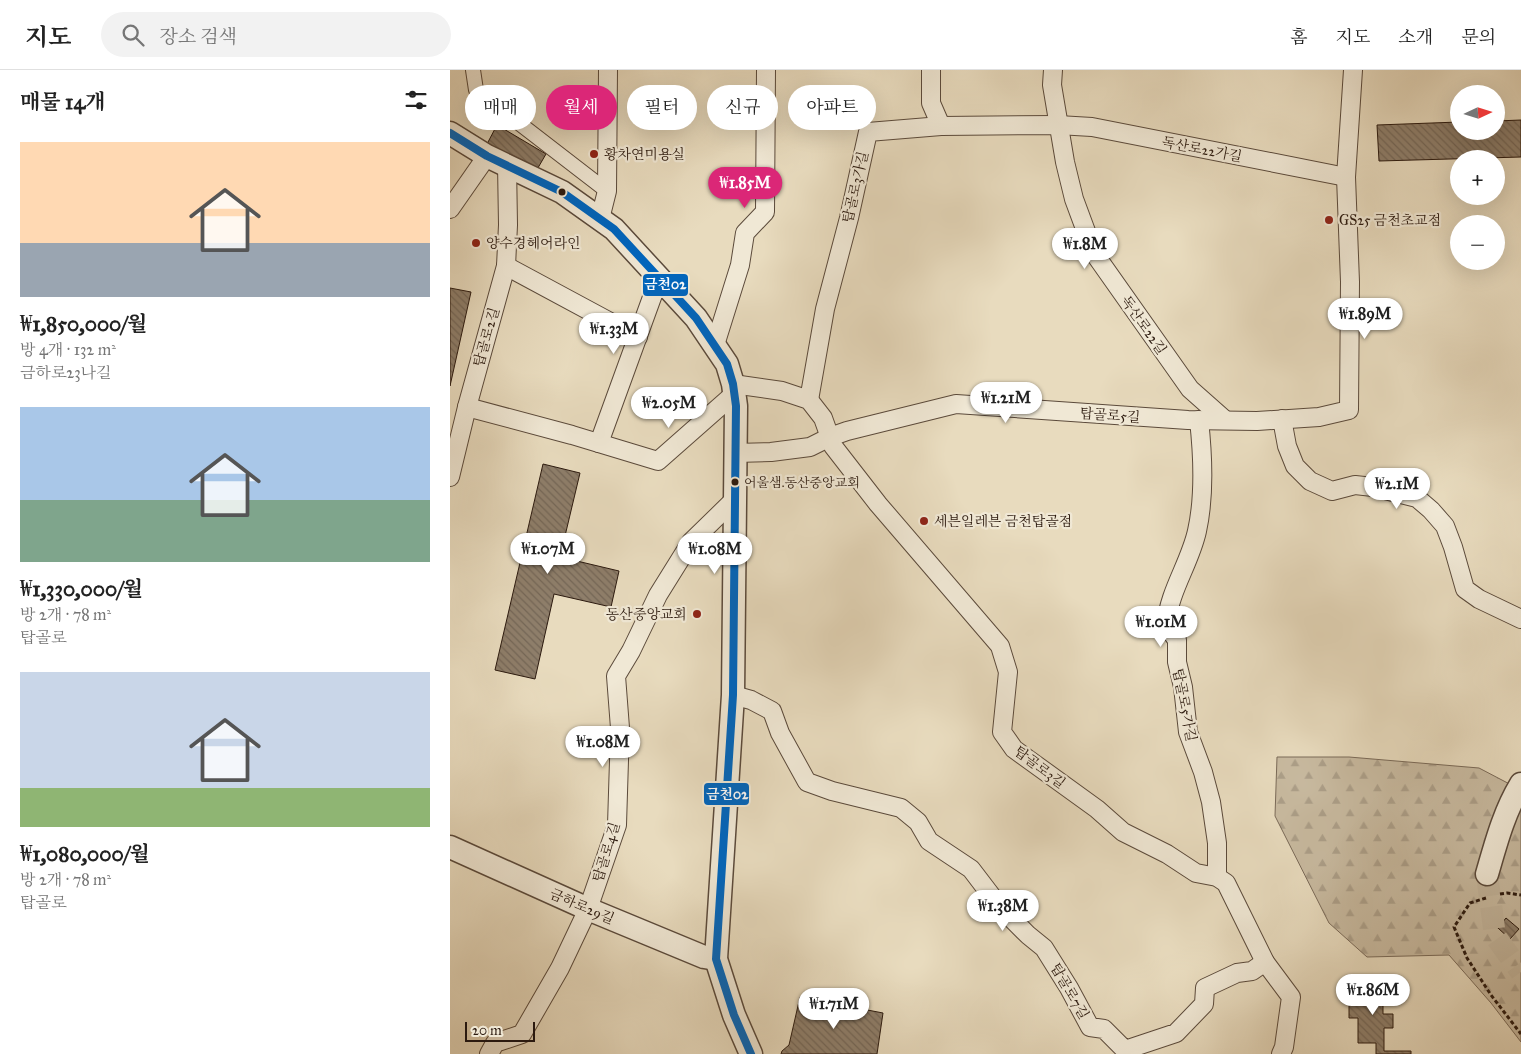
<!DOCTYPE html>
<html lang="ko">
<meta charset="utf-8">
<style>
:root{--surface:#fff;--page:#f2f2f2;--text:#222;--muted:#767676;--line:#e0e0e0;--accent:#db2777}
body{margin:0;font-family:"IM FELL Great Primer","Noto Serif KR",serif;background:var(--page);color:var(--text);height:100vh;display:flex;flex-direction:column;font-size:19px;white-space:nowrap}
*{box-sizing:border-box;margin:0}
p{font-size:16px;color:var(--muted)}
.icon{flex:none;width:28px;height:28px;fill:none;stroke:currentColor;stroke-width:2;stroke-linecap:round;stroke-linejoin:round}
.map{position:relative;flex:1;overflow:hidden}
.sheet{display:flex;flex-direction:column;background:var(--surface);width:450px}
.sheet>*{flex:none}
.top-card{position:absolute;left:15px;top:15px;width:475px;height:45px;display:flex;gap:10px}
.needle{width:32px;rotate:86deg}
.controls{position:absolute;left:1000px;top:15px;display:grid;gap:10px}
.controls a{display:grid;place-items:center;width:55px;height:55px;border-radius:50%;background:var(--surface);box-shadow:0 5px 20px #0002;font-size:25px}
.scale{position:absolute;left:15px;bottom:12px;width:70px;box-sizing:border-box;padding-left:5px;border:2px solid #2c1a0f;border-top:0;font-size:14px;line-height:18px;white-space:nowrap;color:#2c1a0f;-webkit-text-stroke:4px #f0e8d5;paint-order:stroke}
.price{position:absolute;translate:-50% -42px;padding:0 11px;border-radius:18px;background:#fff;color:#222;font-size:16px;line-height:32px;filter:drop-shadow(0 1px 2px #0008)}
.price::after{content:'';position:absolute;left:50%;top:30px;width:15px;height:11px;margin-left:-8px;background:inherit;clip-path:polygon(0 0,100% 0,50% 100%)}
.price.selected{background:var(--accent);color:#fff}
ul{padding:0;list-style:none}
li{display:grid;align-content:center;gap:10px;height:265px;padding:0 20px}
li span{display:grid;place-items:center;height:155px;border-radius:0px;color:#555}
li>.icon{margin-inline-start:auto}
span .icon{width:90px;height:90px;fill:#fffc;stroke-width:1}
li b{font-size:21px}
h2{display:flex;justify-content:space-between;align-items:center;height:60px;padding:0 20px;font-size:21px}
.pill{padding:0 18px;border-radius:22px;background:var(--surface);box-shadow:0 5px 20px #0002;font-size:18px;line-height:45px}
.pill.selected{background:var(--accent);color:#fff}
header{display:flex;align-items:center;gap:30px;box-sizing:border-box;height:70px;padding:0 25px;background:var(--surface);border-bottom:1px solid var(--line)}
header strong{font-size:24px}
nav{display:flex;gap:28px;margin-inline-start:auto;font-size:18px}
.search{width:350px;height:45px;background:var(--page);display:flex;align-items:center;gap:12px;box-sizing:border-box;padding:0 18px;border-radius:28px;color:var(--muted);font-size:19px}
main{display:flex;flex:1;min-height:0}
.map>svg:first-child{display:block}
.forest{fill:url(#forest-firs);stroke:#7a6a58}
.building{fill:url(#building-back-hatch);stroke:#2c1a0f}
.lines{fill:none;stroke-linecap:round;stroke-linejoin:round}
.tertiary-tunnel{stroke:#c2b49b;stroke-width:22;stroke-dasharray:22 11;stroke-linecap:butt}
.pedestrian-casing{stroke:#5b4a3b;stroke-width:16}
.minor-casing{stroke:#5b4a3b;stroke-width:20}
.tertiary-casing{stroke:#5b4a3b;stroke-width:25}
.path{stroke:#2c1a0f;stroke-width:3;stroke-dasharray:4 2.5;stroke-linecap:butt}
.pedestrian{stroke:#f0e8d5;stroke-width:14}
.minor{stroke:#f0e8d5;stroke-width:18}
.tertiary{stroke:#f0e8d5;stroke-width:22}
.bus-1-casing{stroke:#f0e8d5;stroke-width:11}
.bus-1{stroke:#0065bd;stroke-width:8}
.poi-dot{fill:#8f2418;stroke:#f0e8d5;stroke-width:2}
.bus-dot{fill:#2c1a0f;stroke:#f0e8d5;stroke-width:2}
.labels{text-anchor:middle;stroke-width:4.5;stroke-linejoin:round;paint-order:stroke}
.bus-label{font-size:13px;fill:#2c1a0f;stroke:#f0e8d5;text-anchor:start}
.street-label{font-size:14px;fill:#2c1a0f;stroke:#f0e8d5}
.poi-label{font-size:14px;fill:#2c1a0f;stroke:#f0e8d5;text-anchor:start}
.line-badge{stroke:#f0e8d5;stroke-width:2}
.badge-label{font-size:14px;text-anchor:middle;font-weight:bold;fill:#fff}
</style>
<header>
<strong>지도</strong>
<div class="search"><svg class="icon" aria-label="search" viewBox="0 0 24 24"><circle cx="10" cy="10" r="6"/><path d="M15 15l6 6"/></svg>장소 검색</div>
<nav><a>홈</a><a>지도</a><a>소개</a><a>문의</a></nav>
</header>
<main>
<section class="sheet">
<h2>매물 14개<svg class="icon" aria-label="filters" viewBox="0 0 24 24"><path d="M4 7h16M4 17h16"/><circle cx="9" cy="7" r="2"/><circle cx="15" cy="17" r="2"/></svg></h2>
<ul>
<li><span style="background:linear-gradient(#ffd9b3 65%,#9aa5b1 0)"><svg class="icon" aria-label="home" viewBox="0 0 24 24"><path d="M3 11l9-7 9 7M6 9v11h12V9"/></svg></span><div><b>₩1,850,000/월</b><p>방 4개 · 132 m²</p><p>금하로23나길</p></div></li>
<li><span style="background:linear-gradient(#a9c7e8 60%,#7fa58c 0)"><svg class="icon" aria-label="home" viewBox="0 0 24 24"><path d="M3 11l9-7 9 7M6 9v11h12V9"/></svg></span><div><b>₩1,330,000/월</b><p>방 2개 · 78 m²</p><p>탑골로</p></div></li>
<li><span style="background:linear-gradient(#c9d6e8 75%,#8fb573 0)"><svg class="icon" aria-label="home" viewBox="0 0 24 24"><path d="M3 11l9-7 9 7M6 9v11h12V9"/></svg></span><div><b>₩1,080,000/월</b><p>방 2개 · 78 m²</p><p>탑골로</p></div></li>
</ul>
</section>
<div class="map">
<svg width="1071" height="984" viewBox="0 0 1071 984">
<defs>
<pattern id="forest-firs" width="22" height="20" patternUnits="userSpaceOnUse" patternTransform="scale(1.25)"><rect width="22" height="20" fill="#c8baa0"/><path d="M5 1l3.5 6h-7zM16 11l3.5 6h-7z" fill="#ac9f89"/></pattern>
<pattern id="building-back-hatch" width="6" height="6" patternUnits="userSpaceOnUse" patternTransform="scale(1.25)"><rect width="6" height="6" fill="#8e7e6a"/><path d="M-1 5l2 2M0 0l6 6M5-1l2 2" fill="none" stroke="#746656"/></pattern>
</defs>
<rect width="100%" height="100%" fill="#e8dbbe"/>
<filter id="stains"><feTurbulence type="fractalNoise" baseFrequency=".004" numOctaves="4"/><feColorMatrix values="0 0 0 0 .2 0 0 0 0 .09 0 0 0 0 .02 0 0 0 .5 -.17"/></filter>
<radialGradient id="worn" r=".72"><stop offset=".6" stop-color="#630" stop-opacity="0"/><stop offset="1" stop-color="#630" stop-opacity=".3"/></radialGradient>
<!-- forest -->
<polygon class="forest" points="827,687 899,687 1029,698 1071,720 1071,972 1041,933 999,885 917,887 879,853 825,746"/>
<!-- building -->
<g class="building">
<polygon points="1071,50 1071,87 929,91 927,55 1009,52 1009,61 1046,61 1046,51"/>
<polygon points="47,55 96,84 85,103 37,74"/>
<polygon points="0,218 21,222 0,316"/>
<polygon points="93,394 130,403 110,487 169,501 161,537 104,524 85,609 45,600"/>
<polygon points="1056,848 1069,859 1060,869 1048,858"/>
<polygon points="942,914 943,929 933,929 933,944 943,944 943,958 934,958 934,981 961,981 961,984 926,984 926,973 908,973 908,948 899,948 899,934 908,934 908,915"/>
<polygon points="350,927 433,943 427,984 331,984 332,981 339,975"/>
</g>
<g class="lines">
<!-- tertiary-tunnel -->
<polyline class="tertiary-tunnel" points="1037,804 1045,866 1071,902"/>
<defs>
<polyline id="pedestrian" points="23,0 26,20 157,121"/>
<g id="minor">
<polyline points="481,0 481,33 491,56"/>
<polyline points="603,0 602,15 615,92 624,129 644,183 740,319 775,350"/>
<polyline points="0,139 37,86"/>
<polyline points="150,149 157,121 158,0"/>
<polyline points="56,196 188,267"/>
<polyline points="265,275 290,195 295,163 315,142 316,0"/>
<polyline points="283,314 332,321 359,330 373,348 383,376 428,434 550,576 558,602 552,662 564,679 647,739 673,762 717,784 746,803 767,807 776,813 815,892 841,927 834,977 831,984"/>
<polyline points="359,330 375,239 399,148 418,62 491,56 608,55 642,57 896,107"/>
<polyline points="17,337 122,365 208,391 284,324"/>
<polyline points="832,349 837,376 845,396 860,411 882,421 905,415 923,417 967,428 981,440 995,456 1003,477 1015,519 1029,529 1071,549"/>
<path d="M749 350C753 386 755 425 747 461 740 493 719 521 716 555L727 570V592L733 617 738 662 753 702 761 732 767 773V807"/>
<polyline points="149,373 209,208"/>
<polyline points="285,383 321,382 360,377 380,367 397,361 506,334 738,350 807,351 869,347 899,340 900,212 896,107 903,0"/>
<polyline points="0,407 17,337 56,196 58,155 57,94"/>
<polyline points="283,625 301,630 322,641 330,663 357,712 382,721 451,738 468,752 479,771 521,799 550,837 578,865 594,878 619,918 640,957 654,959 675,980 726,963 754,934 755,918 787,903 802,901 815,892"/>
<polyline points="39,984 45,973 72,964 110,898 138,839 167,755 170,658 166,606 181,581 208,525 241,472 285,429"/>
</g>
<g id="tertiary">
<polyline points="0,63 37,86 112,122 164,159 246,248 277,294 283,314 286,336 283,625 266,889 284,945 301,984"/>
<polyline points="0,777 138,839 254,887 266,889"/>
<path d="M1037 804C1046 773 1054 742 1071 714"/>
</g>
</defs>
<!-- pedestrian casing -->
<use href="#pedestrian" class="pedestrian-casing"/>
<!-- minor casing -->
<use href="#minor" class="minor-casing"/>
<!-- tertiary casing -->
<use href="#tertiary" class="tertiary-casing"/>
<!-- path -->
<g class="path">
<polyline points="1050,824 1057,823 1071,825"/>
<polyline points="1036,828 1020,833 1004,857 1017,888 1041,925 1071,964"/>
</g>
<!-- pedestrian -->
<use href="#pedestrian" class="pedestrian"/>
<!-- minor -->
<use href="#minor" class="minor"/>
<!-- tertiary -->
<use href="#tertiary" class="tertiary"/>
<defs>
<polyline id="bus-1" points="0,63 37,86 112,122 164,159 246,248 277,294 283,314 286,336 283,625 266,889 284,945 301,984"/>
</defs>
<!-- bus-1 casing -->
<use href="#bus-1" class="bus-1-casing"/>
<!-- bus-1 -->
<use href="#bus-1" class="bus-1"/>
</g>
<!-- markers -->
<g class="poi-dot">
<circle cx="144" cy="84" r="5"/>
<circle cx="879" cy="150" r="5"/>
<circle cx="26" cy="173" r="5"/>
<circle cx="474" cy="451" r="5"/>
<circle cx="247" cy="544" r="5"/>
</g>
<g class="bus-dot">
<circle cx="112" cy="122" r="4.5"/>
<circle cx="285" cy="412" r="4.5"/>
</g>
<g class="labels">
<!-- bus labels -->
<g class="bus-label">
<text x="294" y="417">어울샘.동산중앙교회</text>
</g>
<!-- street labels -->
<g class="street-label">
<text transform="translate(752 79) rotate(11)" y="5">독산로22가길</text>
<text transform="translate(405 117) rotate(-77)" y="5">탑골로3가길</text>
<text transform="translate(694 255) rotate(55)" y="5">독산로22길</text>
<text transform="translate(36 267) rotate(-74)" y="5">탑골로2길</text>
<text transform="translate(660 345) rotate(4)" y="5">탑골로5길</text>
<text transform="translate(735 635) rotate(79)" y="5">탑골로5가길</text>
<text transform="translate(590 697) rotate(37)" y="5">탑골로3길</text>
<text transform="translate(156 782) rotate(-73)" y="5">탑골로4길</text>
<text transform="translate(132 836) rotate(23)" y="5">금하로29길</text>
<text transform="translate(620 921) rotate(60)" y="5">탑골로7길</text>
</g>
<!-- poi labels -->
<g class="poi-label">
<text x="154" y="89">황차연미용실</text>
<text x="889" y="155">GS25 금천초교점</text>
<text x="36" y="178">양수경헤어라인</text>
<text x="484" y="456">세븐일레븐 금천탑골점</text>
<text x="237" y="549" text-anchor="end">동산중앙교회</text>
</g>
</g>
<g class="line-badge">
<rect x="192" y="203" width="47" height="24" rx="5" fill="#0065bd"/>
<rect x="253" y="712" width="47" height="24" rx="5" fill="#0065bd"/>
</g>
<g class="badge-label">
<text x="215" y="219">금천02</text>
<text x="277" y="729">금천02</text>
</g>
<rect width="100%" height="100%" filter="url(#stains)"/>
<rect width="100%" height="100%" fill="url(#worn)"/>
</svg>
<div class="controls">
<a><svg class="needle" viewBox="-14 -14 28 28"><path d="M0-13l5 13h-10z" fill="#e53935"/><path d="M0 13l5-13h-10z" fill="#767676"/></svg></a>
<a>+</a>
<a>−</a>
</div>
<div class="scale">20 m</div>
<b class="price selected" style="left:295px;top:139px">₩1.85M</b>
<b class="price" style="left:635px;top:200px">₩1.8M</b>
<b class="price" style="left:915px;top:270px">₩1.89M</b>
<b class="price" style="left:164px;top:285px">₩1.33M</b>
<b class="price" style="left:556px;top:354px">₩1.21M</b>
<b class="price" style="left:219px;top:359px">₩2.05M</b>
<b class="price" style="left:947px;top:440px">₩2.1M</b>
<b class="price" style="left:98px;top:505px">₩1.07M</b>
<b class="price" style="left:265px;top:505px">₩1.08M</b>
<b class="price" style="left:711px;top:578px">₩1.01M</b>
<b class="price" style="left:153px;top:698px">₩1.08M</b>
<b class="price" style="left:553px;top:862px">₩1.38M</b>
<b class="price" style="left:923px;top:946px">₩1.86M</b>
<b class="price" style="left:384px;top:960px">₩1.71M</b>
<div class="top-card">
<a class="pill">매매</a>
<a class="pill selected">월세</a>
<a class="pill">필터</a>
<a class="pill">신규</a>
<a class="pill">아파트</a>
</div>
</div>
</main>
